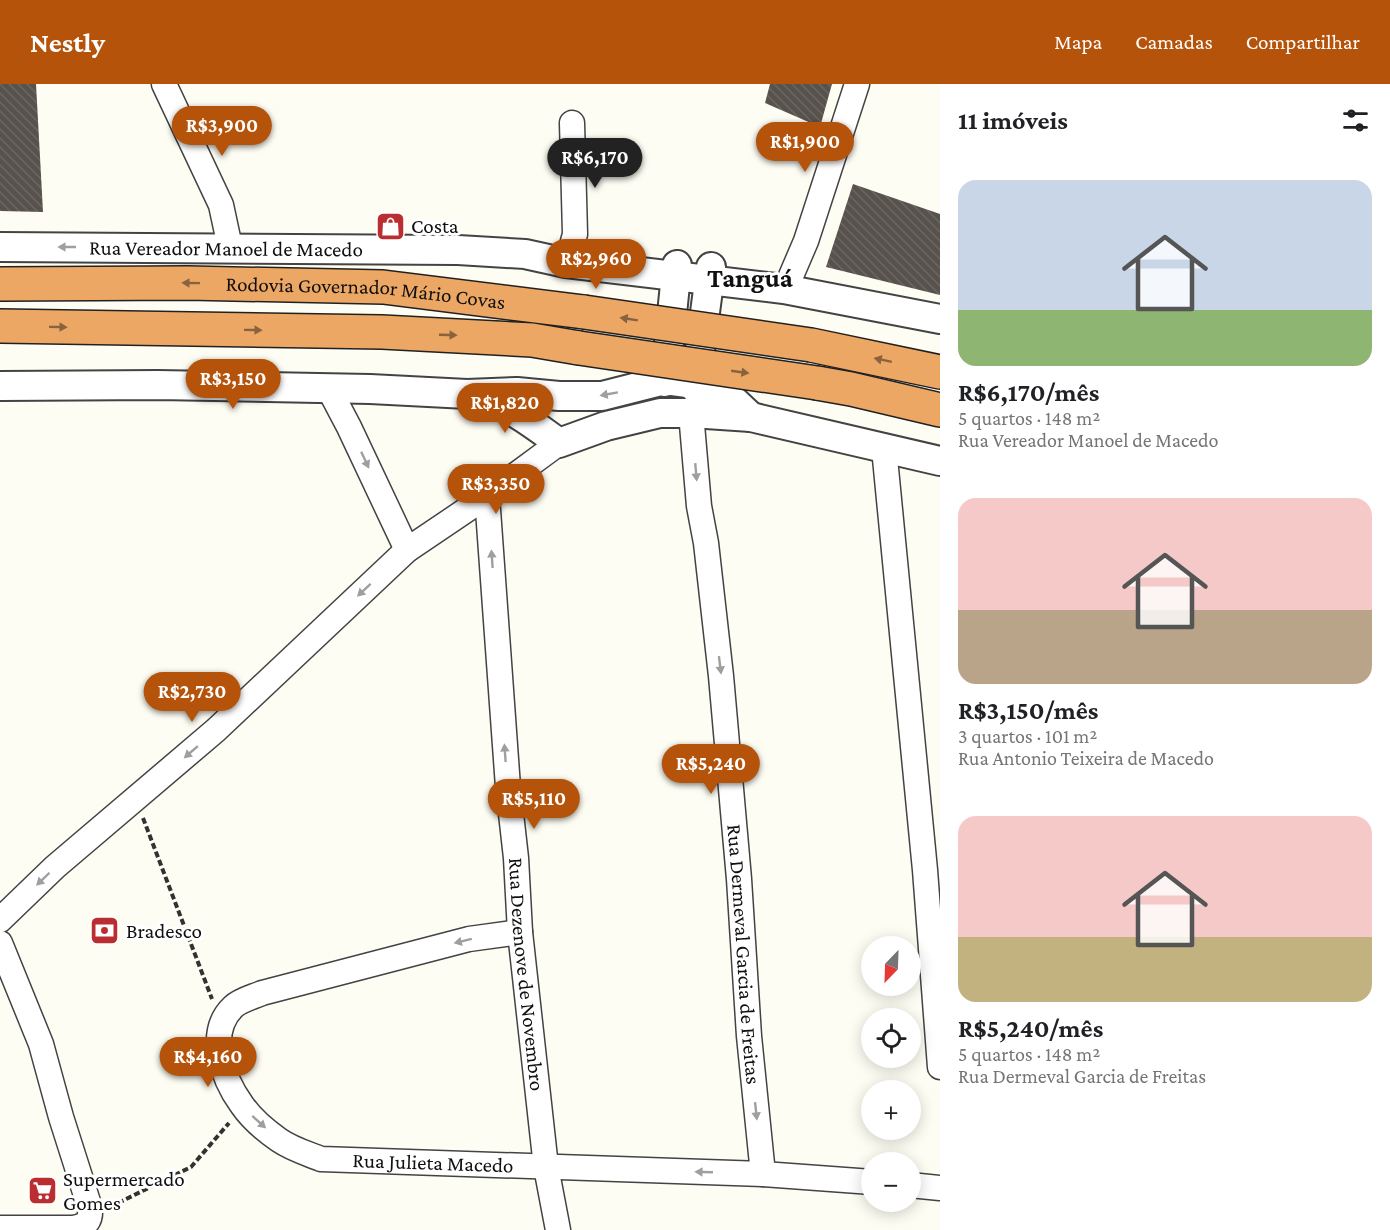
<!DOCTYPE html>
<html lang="pt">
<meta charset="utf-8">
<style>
:root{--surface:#fff;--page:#f2f2f2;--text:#202124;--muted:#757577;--accent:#b45309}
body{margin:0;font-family:"Crimson Pro",serif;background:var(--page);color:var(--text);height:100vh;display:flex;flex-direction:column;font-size:22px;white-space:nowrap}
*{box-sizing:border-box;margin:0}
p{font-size:20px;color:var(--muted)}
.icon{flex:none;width:33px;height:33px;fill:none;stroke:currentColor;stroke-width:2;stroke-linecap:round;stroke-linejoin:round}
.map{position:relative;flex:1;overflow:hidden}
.sheet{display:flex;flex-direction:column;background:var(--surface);width:450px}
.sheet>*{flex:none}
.needle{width:39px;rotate:203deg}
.buttons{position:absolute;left:861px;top:852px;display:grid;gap:12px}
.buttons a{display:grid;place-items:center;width:60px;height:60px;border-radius:50%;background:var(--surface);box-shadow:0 3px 15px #0003;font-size:30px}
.price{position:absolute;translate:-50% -51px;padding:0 14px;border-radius:21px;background:var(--accent);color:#fff;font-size:20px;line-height:39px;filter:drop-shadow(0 2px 3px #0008)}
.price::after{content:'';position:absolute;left:50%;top:36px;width:18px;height:14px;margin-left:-9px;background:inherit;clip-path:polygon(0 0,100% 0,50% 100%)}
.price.current{background:#222;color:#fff}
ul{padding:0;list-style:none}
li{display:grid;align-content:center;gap:12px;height:318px;padding:0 18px}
li span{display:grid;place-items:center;height:186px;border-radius:18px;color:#555}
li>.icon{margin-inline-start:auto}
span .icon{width:108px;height:108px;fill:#fffc;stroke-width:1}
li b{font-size:26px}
h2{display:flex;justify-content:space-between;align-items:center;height:72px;padding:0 18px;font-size:26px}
header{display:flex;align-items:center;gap:36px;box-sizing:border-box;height:84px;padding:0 30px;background:var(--accent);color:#fff}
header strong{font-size:28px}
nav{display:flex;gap:33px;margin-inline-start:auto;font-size:21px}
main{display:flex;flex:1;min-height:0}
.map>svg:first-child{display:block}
.building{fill:url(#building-back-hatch)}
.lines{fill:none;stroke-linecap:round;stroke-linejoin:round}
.minor-casing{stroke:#434343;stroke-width:27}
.tertiary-casing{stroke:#434343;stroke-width:32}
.motorway-casing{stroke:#212121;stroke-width:36}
.path{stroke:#323232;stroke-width:4;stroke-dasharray:6 3;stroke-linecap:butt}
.minor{stroke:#fff;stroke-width:24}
.tertiary{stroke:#fff;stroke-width:28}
.motorway{stroke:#eca764;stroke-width:33}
.motorway-bridge-casing{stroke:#212121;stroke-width:36;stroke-linecap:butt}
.motorway-bridge{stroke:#eca764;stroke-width:33}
.oneway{fill:#9f9f9f}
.oneway2{fill:#89633e}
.labels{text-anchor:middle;stroke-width:6;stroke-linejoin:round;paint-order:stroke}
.poi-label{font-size:21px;fill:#101010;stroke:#fff;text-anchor:start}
.street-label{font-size:21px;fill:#101010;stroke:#fff}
.district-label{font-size:27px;font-weight:bold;fill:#101010;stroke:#fff}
</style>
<header>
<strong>Nestly</strong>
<nav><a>Mapa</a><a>Camadas</a><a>Compartilhar</a></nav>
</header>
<main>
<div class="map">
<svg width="940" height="1146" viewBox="0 0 940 1146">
<defs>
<pattern id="building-back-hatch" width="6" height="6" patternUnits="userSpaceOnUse" patternTransform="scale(1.5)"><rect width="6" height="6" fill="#58524d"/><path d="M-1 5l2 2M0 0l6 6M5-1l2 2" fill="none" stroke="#6b6662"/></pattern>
</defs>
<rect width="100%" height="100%" fill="#fefdf4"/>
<!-- building -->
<g class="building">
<polygon points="0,0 36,0 43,128 0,127"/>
<polygon points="770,0 832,0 820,43 765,19"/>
<polygon points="853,100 940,130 940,211 826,183"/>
</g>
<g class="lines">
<defs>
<g id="minor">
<polyline points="164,0 221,121 230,163"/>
<polyline points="571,165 575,150 572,39"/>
<polyline points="791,192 806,157 857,0"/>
<polyline points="329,305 349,343 407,466"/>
<path id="s1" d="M691 329 699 422 706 459 721 592 739 795 749 952 763 1090"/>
<polyline points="884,364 925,786 940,983"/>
<path id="s2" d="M487 412 508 703 516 774 520 848 546 1083 558 1146"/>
<polyline points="0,836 55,783 216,646 407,466 487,412 559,359"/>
<path id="s3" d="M520 848 469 855 262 909C253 913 240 916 233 923 206 949 223 995 242 1021 251 1034 266 1047 279 1056 292 1065 306 1069 321 1075L763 1090 872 1098"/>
<path d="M0 859 41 960 61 1033 90 1124C91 1137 87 1141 74 1144H0"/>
<polyline points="910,1101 940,1104"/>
</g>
<g id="tertiary">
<path id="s4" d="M0 163 458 166 525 170 566 179 784 205 940 235"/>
<polyline points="665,298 677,181"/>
<polyline points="0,302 158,301 370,305 467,310 517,308 559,312 602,312 665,296 695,300 715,306 733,316 751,333"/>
<polyline points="695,304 711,183"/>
<path d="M480 313C510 322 534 341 559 359L606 342 631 336 660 329H691L751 333 940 377"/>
</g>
<g id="motorway">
<path id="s5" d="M0 200 188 199 383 203 584 228"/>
<polyline points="0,242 382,248 532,256 579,264"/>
<polyline points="811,261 940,288"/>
<polyline points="817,299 851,305 940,326"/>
</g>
</defs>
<!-- minor casing -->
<use href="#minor" class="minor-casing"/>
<!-- tertiary casing -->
<use href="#tertiary" class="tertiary-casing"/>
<!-- motorway casing -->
<use href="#motorway" class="motorway-casing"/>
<!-- path -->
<g class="path">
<polyline points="143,734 212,915"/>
<polyline points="110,1123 191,1083 229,1039"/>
</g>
<!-- minor -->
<use href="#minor" class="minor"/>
<!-- tertiary -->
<use href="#tertiary" class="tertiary"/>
<!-- motorway -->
<use href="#motorway" class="motorway"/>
<defs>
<g id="motorway-bridge">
<polyline points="584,228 811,261"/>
<polyline points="579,264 817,299"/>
</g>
</defs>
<!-- motorway-bridge casing -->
<use href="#motorway-bridge" class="motorway-bridge-casing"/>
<!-- motorway-bridge -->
<use href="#motorway-bridge" class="motorway-bridge"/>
</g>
<!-- one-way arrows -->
<defs><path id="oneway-solid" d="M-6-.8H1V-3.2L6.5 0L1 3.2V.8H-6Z" transform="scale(1.5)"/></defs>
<g class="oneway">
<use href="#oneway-solid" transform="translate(67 163) rotate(-180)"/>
<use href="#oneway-solid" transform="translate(609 310) rotate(170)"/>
<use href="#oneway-solid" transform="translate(365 376) rotate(65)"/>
<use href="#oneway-solid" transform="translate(696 388) rotate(85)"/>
<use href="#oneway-solid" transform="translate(492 475) rotate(-94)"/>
<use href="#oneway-solid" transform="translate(364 506) rotate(137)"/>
<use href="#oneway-solid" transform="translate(720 581) rotate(83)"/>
<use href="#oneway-solid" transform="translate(191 668) rotate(139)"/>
<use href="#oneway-solid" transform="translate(505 669) rotate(-94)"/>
<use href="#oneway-solid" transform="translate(43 795) rotate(136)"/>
<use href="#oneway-solid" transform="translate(463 857) rotate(166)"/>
<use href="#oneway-solid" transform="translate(756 1027) rotate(84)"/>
<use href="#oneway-solid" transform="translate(259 1038) rotate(42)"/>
<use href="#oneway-solid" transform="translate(704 1088) rotate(-178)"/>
</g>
<g class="oneway2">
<use href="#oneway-solid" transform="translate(191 199) rotate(-179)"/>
<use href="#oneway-solid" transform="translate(629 235) rotate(-171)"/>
<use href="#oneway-solid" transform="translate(58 243) rotate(1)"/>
<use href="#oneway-solid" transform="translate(253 246) rotate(1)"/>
<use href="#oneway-solid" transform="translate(448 251) rotate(2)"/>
<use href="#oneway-solid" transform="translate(883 276) rotate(-168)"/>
<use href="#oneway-solid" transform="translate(740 288) rotate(8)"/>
</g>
<!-- icons -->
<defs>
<symbol id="shop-square" viewBox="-11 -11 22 22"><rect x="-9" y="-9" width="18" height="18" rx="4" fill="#ba2e31" stroke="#fff"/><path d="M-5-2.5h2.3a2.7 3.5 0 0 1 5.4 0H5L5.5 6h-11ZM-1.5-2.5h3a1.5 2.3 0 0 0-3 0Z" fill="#fff"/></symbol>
<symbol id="bank-square" viewBox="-11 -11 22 22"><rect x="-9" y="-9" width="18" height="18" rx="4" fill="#ba2e31" stroke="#fff"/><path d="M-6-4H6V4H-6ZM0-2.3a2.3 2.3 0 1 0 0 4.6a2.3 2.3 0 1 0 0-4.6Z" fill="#fff"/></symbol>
<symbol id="supermarket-square" viewBox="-11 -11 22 22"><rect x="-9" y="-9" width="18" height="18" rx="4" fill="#ba2e31" stroke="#fff"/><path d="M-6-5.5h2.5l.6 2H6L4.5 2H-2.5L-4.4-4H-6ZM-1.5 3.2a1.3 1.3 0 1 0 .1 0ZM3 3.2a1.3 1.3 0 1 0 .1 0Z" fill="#fff"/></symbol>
</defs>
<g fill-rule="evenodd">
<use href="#shop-square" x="374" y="126" width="33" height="33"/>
<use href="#bank-square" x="88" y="830" width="33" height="33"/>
<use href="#supermarket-square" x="26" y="1090" width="33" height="33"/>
</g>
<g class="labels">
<!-- poi labels -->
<g class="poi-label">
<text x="411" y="149">Costa</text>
<text x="126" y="854">Bradesco</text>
<text x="63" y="1102">Supermercado<tspan x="63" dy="24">Gomes</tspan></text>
</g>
<!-- street labels -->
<g class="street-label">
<text dy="7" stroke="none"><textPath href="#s4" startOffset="226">Rua Vereador Manoel de Macedo</textPath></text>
<text dy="7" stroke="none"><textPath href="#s5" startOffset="366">Rodovia Governador Mário Covas</textPath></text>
<text dy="7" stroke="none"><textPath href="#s1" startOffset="544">Rua Dermeval Garcia de Freitas</textPath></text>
<text dy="7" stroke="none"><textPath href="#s2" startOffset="480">Rua Dezenove de Novembro</textPath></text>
<text dy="7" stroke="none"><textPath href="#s3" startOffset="614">Rua Julieta Macedo</textPath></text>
</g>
<!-- district labels -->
<g class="district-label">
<text x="750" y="203">Tanguá</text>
</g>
</g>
</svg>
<div class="buttons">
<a><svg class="needle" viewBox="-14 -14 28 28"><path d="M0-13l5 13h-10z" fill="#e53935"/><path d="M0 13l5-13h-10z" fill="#757577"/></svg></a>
<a><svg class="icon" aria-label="locate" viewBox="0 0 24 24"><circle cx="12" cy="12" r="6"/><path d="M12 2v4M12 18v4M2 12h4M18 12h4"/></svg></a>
<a>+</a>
<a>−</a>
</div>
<b class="price" style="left:222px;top:73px">R$3,900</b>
<b class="price" style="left:805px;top:89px">R$1,900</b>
<b class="price current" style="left:595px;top:105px">R$6,170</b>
<b class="price" style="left:596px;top:206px">R$2,960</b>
<b class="price" style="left:233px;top:326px">R$3,150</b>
<b class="price" style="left:505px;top:350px">R$1,820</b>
<b class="price" style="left:496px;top:431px">R$3,350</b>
<b class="price" style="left:192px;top:639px">R$2,730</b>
<b class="price" style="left:711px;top:711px">R$5,240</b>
<b class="price" style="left:534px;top:746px">R$5,110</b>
<b class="price" style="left:208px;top:1004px">R$4,160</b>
</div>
<section class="sheet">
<h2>11 imóveis<svg class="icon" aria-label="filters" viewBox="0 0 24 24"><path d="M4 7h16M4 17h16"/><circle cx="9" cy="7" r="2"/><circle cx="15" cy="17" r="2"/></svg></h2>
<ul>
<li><span style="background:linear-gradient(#c9d6e8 70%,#8fb573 0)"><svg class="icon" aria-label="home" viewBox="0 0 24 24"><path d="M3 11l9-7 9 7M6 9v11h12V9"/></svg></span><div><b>R$6,170/mês</b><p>5 quartos · 148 m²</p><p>Rua Vereador Manoel de Macedo</p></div></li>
<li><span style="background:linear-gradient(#f6c9c9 60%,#b9a48a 0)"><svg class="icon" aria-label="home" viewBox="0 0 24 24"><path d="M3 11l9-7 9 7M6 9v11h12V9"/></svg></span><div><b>R$3,150/mês</b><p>3 quartos · 101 m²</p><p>Rua Antonio Teixeira de Macedo</p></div></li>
<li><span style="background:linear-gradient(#f6c9c9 65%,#c2b280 0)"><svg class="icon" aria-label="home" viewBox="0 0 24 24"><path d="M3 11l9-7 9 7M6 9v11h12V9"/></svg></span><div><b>R$5,240/mês</b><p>5 quartos · 148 m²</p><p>Rua Dermeval Garcia de Freitas</p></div></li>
</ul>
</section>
</main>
